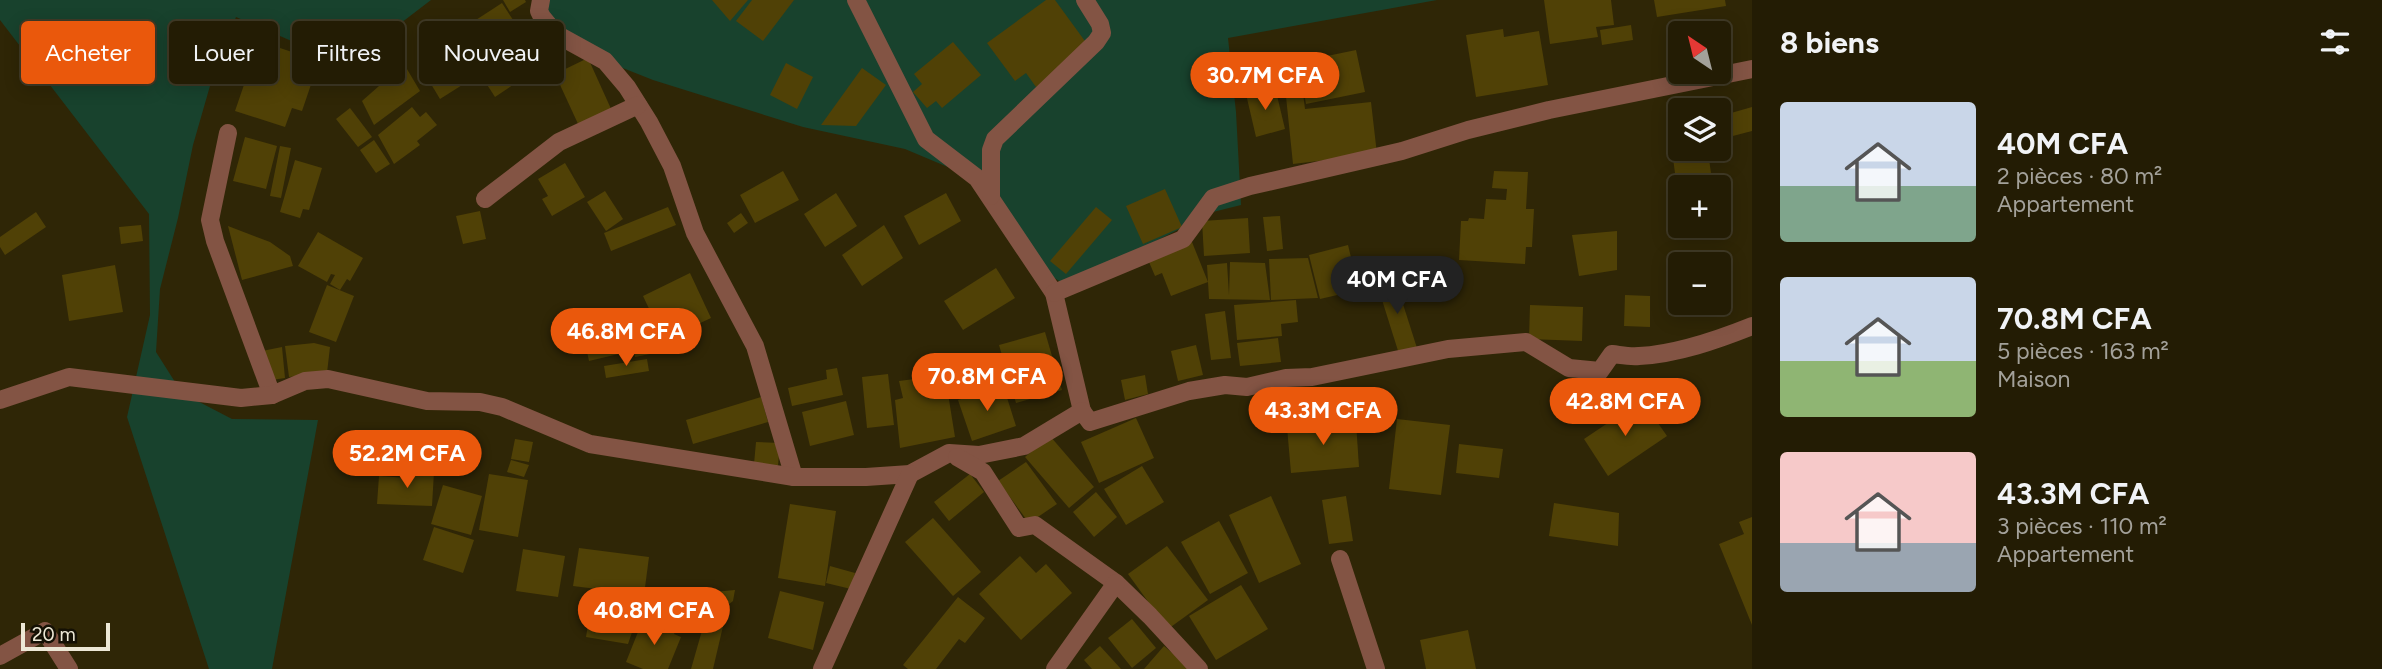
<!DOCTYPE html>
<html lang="fr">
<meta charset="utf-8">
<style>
:root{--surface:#231c04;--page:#2b250e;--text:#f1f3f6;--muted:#a3a19a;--line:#403a26;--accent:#ea580c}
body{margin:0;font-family:Figtree,sans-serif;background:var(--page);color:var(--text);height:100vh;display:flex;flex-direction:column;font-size:26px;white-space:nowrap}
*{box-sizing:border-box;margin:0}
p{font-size:23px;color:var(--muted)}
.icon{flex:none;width:38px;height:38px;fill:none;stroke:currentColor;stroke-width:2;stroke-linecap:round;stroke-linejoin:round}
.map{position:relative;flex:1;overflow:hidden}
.sheet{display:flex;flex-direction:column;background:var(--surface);width:630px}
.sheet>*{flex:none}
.banner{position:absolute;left:21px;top:21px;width:665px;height:63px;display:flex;gap:14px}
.needle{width:46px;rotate:325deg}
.controls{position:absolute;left:1668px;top:21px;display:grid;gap:14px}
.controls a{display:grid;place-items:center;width:63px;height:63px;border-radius:7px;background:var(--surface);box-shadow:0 4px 18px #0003,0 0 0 2px var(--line);font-size:35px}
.scale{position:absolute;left:21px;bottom:18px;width:89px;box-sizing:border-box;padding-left:7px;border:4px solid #ede8d6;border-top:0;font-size:19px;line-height:24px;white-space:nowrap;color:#ede8d6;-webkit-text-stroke:5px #141004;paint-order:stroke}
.price{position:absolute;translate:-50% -60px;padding:0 16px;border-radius:24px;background:var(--accent);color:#fff;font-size:23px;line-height:46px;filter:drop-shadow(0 2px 4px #0008)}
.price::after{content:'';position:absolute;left:50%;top:42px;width:21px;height:16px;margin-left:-10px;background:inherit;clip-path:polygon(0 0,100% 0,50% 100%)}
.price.current{background:#222;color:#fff}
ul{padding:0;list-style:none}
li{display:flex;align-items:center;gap:21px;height:175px;padding:0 28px}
li span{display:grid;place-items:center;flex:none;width:196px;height:140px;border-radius:7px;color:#555}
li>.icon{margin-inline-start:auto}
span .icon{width:84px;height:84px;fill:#fffc;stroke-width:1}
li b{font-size:30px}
h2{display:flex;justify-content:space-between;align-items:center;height:84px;padding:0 28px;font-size:30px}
.pill{padding:0 24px;border-radius:7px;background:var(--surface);box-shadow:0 4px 18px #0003,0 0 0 2px var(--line);font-size:24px;line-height:63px}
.pill.current{background:var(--accent);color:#fff}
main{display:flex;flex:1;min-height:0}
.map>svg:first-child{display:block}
.green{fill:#18422d}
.building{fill:#504106}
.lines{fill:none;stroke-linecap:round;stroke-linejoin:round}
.minor{stroke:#835444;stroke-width:18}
</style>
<main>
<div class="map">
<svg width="1752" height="669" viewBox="0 0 1752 669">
<rect width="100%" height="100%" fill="#2f2606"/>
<!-- green -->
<g class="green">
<polygon points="0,0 431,0 397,26 310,49 236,17 212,79 193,145 178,218 160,289 156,352 182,393 232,419 318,420 272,669 209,669 127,417 150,315 149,214 0,20"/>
<polygon points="535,0 1437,0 1228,38 1236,112 1241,205 1213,212 1067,286 1037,267 962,173 905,149 803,127 653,80 585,53"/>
</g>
<!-- building -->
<g class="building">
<polygon points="503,0 525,0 526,2 510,12"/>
<polygon points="712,0 748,0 730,21"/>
<polygon points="752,0 794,0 763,41 736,21"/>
<polygon points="1046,0 1055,0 1090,48 1036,87 1026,73 1015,81 987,43"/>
<polygon points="1544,0 1611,0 1614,25 1596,27 1598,37 1550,44"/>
<polygon points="1654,0 1725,0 1726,6 1657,17"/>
<polygon points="502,3 517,26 477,52 462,29"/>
<polygon points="1631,25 1633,40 1602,45 1600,30"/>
<polygon points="1503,29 1504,37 1539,31 1548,85 1476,97 1466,35"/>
<polygon points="520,31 543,65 495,97 473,63"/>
<polygon points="259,41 319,61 302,111 292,108 285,127 235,111"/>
<polygon points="460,41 469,56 431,80 422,65"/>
<polygon points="953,42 981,75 942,108 936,101 927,108 913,92 922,84 914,74"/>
<polygon points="1356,50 1365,92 1306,104 1298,62"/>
<polygon points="588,58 612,111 579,126 555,74"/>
<polygon points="468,60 478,75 440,99 431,84"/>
<polygon points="786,63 813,77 797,109 770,95"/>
<polygon points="404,64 420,91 374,125 362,101"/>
<polygon points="862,68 886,85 856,126 821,125"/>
<polygon points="1302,85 1305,109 1371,102 1377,154 1293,164 1285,87"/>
<polygon points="1275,87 1285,129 1256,137 1246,94"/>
<polygon points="412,107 420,117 426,112 437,125 417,141 420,145 394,164 378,135"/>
<polygon points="1752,107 1752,131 1729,137 1724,115"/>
<polygon points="350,108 372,137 358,147 336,119"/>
<polygon points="245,137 277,146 266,189 233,181"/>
<polygon points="374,140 390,164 376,173 360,150"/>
<polygon points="280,146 291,148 281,198 270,196"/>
<polygon points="1708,152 1713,187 1680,187 1678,196 1673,158"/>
<polygon points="295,160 322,168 309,210 303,209 300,218 280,212"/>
<polygon points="565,163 585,197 552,216 542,199 548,196 538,179"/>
<polygon points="783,171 799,200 755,223 740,195"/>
<polygon points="1494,171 1528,172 1526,209 1534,209 1532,247 1526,247 1525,264 1459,260 1461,221 1468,221 1469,218 1484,219 1486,199 1506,200 1507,189 1492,188"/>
<polygon points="1165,189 1182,227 1143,244 1126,206"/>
<polygon points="605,191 623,219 606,231 587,202"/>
<polygon points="836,193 857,226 825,247 804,214"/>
<polygon points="946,193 961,221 919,245 904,216"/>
<polygon points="668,207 676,225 611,251 604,233"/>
<polygon points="1096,207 1112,220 1066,274 1050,261"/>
<polygon points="480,211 486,239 463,244 456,216"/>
<polygon points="36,212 46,227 5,255 0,247 0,237"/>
<polygon points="741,213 748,223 734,233 727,223"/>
<polygon points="1280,216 1283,249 1267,251 1263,217"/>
<polygon points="1248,218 1250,253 1204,256 1202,221"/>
<polygon points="141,225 143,241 121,244 119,227"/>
<polygon points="884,225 903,258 862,286 842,255"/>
<polygon points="228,226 270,242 290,256 293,266 242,280"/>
<polygon points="1617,231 1617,270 1579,276 1572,235"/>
<polygon points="318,232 363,258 350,281 347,279 340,290 330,284 335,275 331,274 327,282 298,266"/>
<polygon points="1190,237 1208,282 1171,296 1162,273 1155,276 1146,255"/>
<polygon points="1348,245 1359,290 1320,299 1309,255"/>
<polygon points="1308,258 1318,298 1271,300 1269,259"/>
<polygon points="1230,262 1265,263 1270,300 1209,299 1207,265 1227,263 1229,295"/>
<polygon points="115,265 123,312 69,321 62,275"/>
<polygon points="996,268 1015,298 963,330 944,301"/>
<polygon points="690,273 711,318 664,340 643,296"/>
<polygon points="1395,279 1417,348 1399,354 1377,284"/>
<polygon points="327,285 354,296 336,342 309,332"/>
<polygon points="1625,295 1650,296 1650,327 1624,326"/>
<polygon points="1296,300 1298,322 1281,324 1282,336 1237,340 1234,305"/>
<polygon points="1530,305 1583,307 1582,341 1529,339"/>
<polygon points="640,310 646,335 628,340 631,351 589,361 581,325"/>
<polygon points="1225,311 1231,358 1211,360 1205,314"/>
<polygon points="1045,332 1062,390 1016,403 999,345"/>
<polygon points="1278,338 1281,362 1240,366 1237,343"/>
<polygon points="653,339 655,353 635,357 633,343"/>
<polygon points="314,343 330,347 327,373 289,377 285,346"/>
<polygon points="1196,345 1203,375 1178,381 1171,351"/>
<polygon points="282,347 285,378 272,380 262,351"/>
<polygon points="647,359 649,371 606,378 604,366"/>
<polygon points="837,368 843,395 792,406 788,388 827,379 826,370"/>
<polygon points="888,374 894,425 867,428 862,377"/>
<polygon points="945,375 955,437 900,448 895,400 903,398 899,381"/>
<polygon points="1145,375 1148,394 1125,400 1121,380"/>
<polygon points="1003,385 1016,426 972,441 958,400"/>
<polygon points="761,397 768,422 693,444 686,420"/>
<polygon points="1642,400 1667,436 1608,476 1584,439"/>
<polygon points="846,401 854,435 810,446 802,412"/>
<polygon points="1136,418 1154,458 1099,483 1081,442"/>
<polygon points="1397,419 1450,425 1441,495 1389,489"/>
<polygon points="1356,422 1359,467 1291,473 1287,427"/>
<polygon points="1050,436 1094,487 1069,508 1025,457"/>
<polygon points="515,439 533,442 529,462 511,459"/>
<polygon points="756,442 780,443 778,466 754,464"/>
<polygon points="1459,444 1503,449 1499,478 1456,473"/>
<polygon points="511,460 529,465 524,477 507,472"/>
<polygon points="1026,462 1057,504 1029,523 998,481"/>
<polygon points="1142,466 1164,502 1126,525 1104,489"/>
<polygon points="408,471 434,472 432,506 377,504 379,476 408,478"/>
<polygon points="489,474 528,480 518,537 479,530"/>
<polygon points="970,474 984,492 949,521 934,502"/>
<polygon points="443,485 482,496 471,535 431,524"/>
<polygon points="1096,492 1117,517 1094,537 1073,512"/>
<polygon points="1271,496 1301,564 1259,583 1229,515"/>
<polygon points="1346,496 1353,541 1329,544 1322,500"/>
<polygon points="1554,503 1619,513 1618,546 1549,536"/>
<polygon points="790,504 836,511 825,586 778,578"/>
<polygon points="1752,517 1752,625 1719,544 1744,534 1739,522"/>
<polygon points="933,518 981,572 953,596 905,542"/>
<polygon points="1219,521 1248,573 1210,594 1181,542"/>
<polygon points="434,527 474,540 463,573 423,560"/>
<polygon points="1167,546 1208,600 1168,629 1128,574"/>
<polygon points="579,548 649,557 644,595 573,586"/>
<polygon points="523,549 565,556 558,597 516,591"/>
<polygon points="1020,556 1036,573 1046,564 1072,593 1021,640 979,594"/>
<polygon points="830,566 855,573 851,589 826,583"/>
<polygon points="1241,585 1268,629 1216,660 1189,616"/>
<polygon points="735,590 733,601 728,605 713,669 691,669 713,592"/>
<polygon points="780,591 824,602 813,650 768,638"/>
<polygon points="593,594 642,603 628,644 586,637"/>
<polygon points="958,597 985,618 965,643 959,639 936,669 908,669 903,665"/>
<polygon points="1132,619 1156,648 1132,668 1108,638"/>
<polygon points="655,621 676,629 674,634 681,637 668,669 643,669 626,662 642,622 653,626"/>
<polygon points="1468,630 1476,669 1426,669 1420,640"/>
<polygon points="1100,646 1121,669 1092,669 1084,660"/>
<polygon points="1164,646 1191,669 1144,669"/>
</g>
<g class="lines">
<!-- minor -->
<g class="minor">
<polyline points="541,0 539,11 542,17 556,34 605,61 627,87 649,122 672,166 695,233 755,346 794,477"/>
<polyline points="856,0 926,139 977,178 1054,293 1082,411"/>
<polyline points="228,133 210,220 215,241 272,395"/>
<polyline points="991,196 991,150 995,139 1096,42 1102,33 1100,24 1085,0"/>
<polyline points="485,199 559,142 638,105"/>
<polyline points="1054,293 1183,239 1213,198 1250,186 1402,151 1468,130 1549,110 1752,69"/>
<path d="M0 400 69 377 241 398 272 395 305 381 328 379 427 401 480 402 502 407 590 444 794 477H866L910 474 949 453 979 455 1024 446 1082 411 1090 422 1189 391 1225 385 1247 387 1286 378 1312 377 1448 349 1526 342 1569 368 1600 371 1612 354C1621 355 1630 357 1639 356 1677 354 1717 340 1752 326"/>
<polyline points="957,457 983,472 1019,528 1035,525 1116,583 1150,616 1199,669"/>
<polyline points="1340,559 1376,669"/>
<polyline points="0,656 45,631 69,669"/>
<polyline points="822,669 910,474"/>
<polyline points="1055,669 1116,583"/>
</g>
</g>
</svg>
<div class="controls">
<a><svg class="needle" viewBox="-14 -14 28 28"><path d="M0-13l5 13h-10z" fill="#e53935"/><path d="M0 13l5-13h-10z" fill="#a3a19a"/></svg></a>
<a><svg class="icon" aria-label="layers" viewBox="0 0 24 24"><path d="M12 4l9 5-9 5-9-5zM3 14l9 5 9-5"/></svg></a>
<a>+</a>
<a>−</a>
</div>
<div class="scale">20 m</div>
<b class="price" style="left:1265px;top:112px">30.7M CFA</b>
<b class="price current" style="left:1397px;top:316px">40M CFA</b>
<b class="price" style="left:626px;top:368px">46.8M CFA</b>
<b class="price" style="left:987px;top:413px">70.8M CFA</b>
<b class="price" style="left:1625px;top:438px">42.8M CFA</b>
<b class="price" style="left:1323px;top:447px">43.3M CFA</b>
<b class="price" style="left:407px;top:490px">52.2M CFA</b>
<b class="price" style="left:654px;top:647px">40.8M CFA</b>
<div class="banner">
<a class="pill current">Acheter</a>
<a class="pill">Louer</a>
<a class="pill">Filtres</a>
<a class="pill">Nouveau</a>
</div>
</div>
<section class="sheet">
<h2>8 biens<svg class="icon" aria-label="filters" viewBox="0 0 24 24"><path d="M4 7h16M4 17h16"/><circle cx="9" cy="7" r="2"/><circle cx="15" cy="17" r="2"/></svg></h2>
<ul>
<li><span style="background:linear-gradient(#c9d6e8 60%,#7fa58c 0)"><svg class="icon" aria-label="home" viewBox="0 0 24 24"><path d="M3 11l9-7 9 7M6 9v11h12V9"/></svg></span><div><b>40M CFA</b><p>2 pièces · 80 m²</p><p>Appartement</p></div></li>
<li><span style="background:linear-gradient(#c9d6e8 60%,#8fb573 0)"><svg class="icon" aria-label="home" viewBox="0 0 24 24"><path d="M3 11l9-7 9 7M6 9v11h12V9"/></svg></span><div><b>70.8M CFA</b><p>5 pièces · 163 m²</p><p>Maison</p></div></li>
<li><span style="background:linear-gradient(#f6c9c9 65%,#9aa5b1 0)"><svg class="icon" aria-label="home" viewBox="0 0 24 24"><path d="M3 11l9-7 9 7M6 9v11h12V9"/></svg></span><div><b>43.3M CFA</b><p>3 pièces · 110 m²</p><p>Appartement</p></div></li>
</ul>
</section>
</main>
